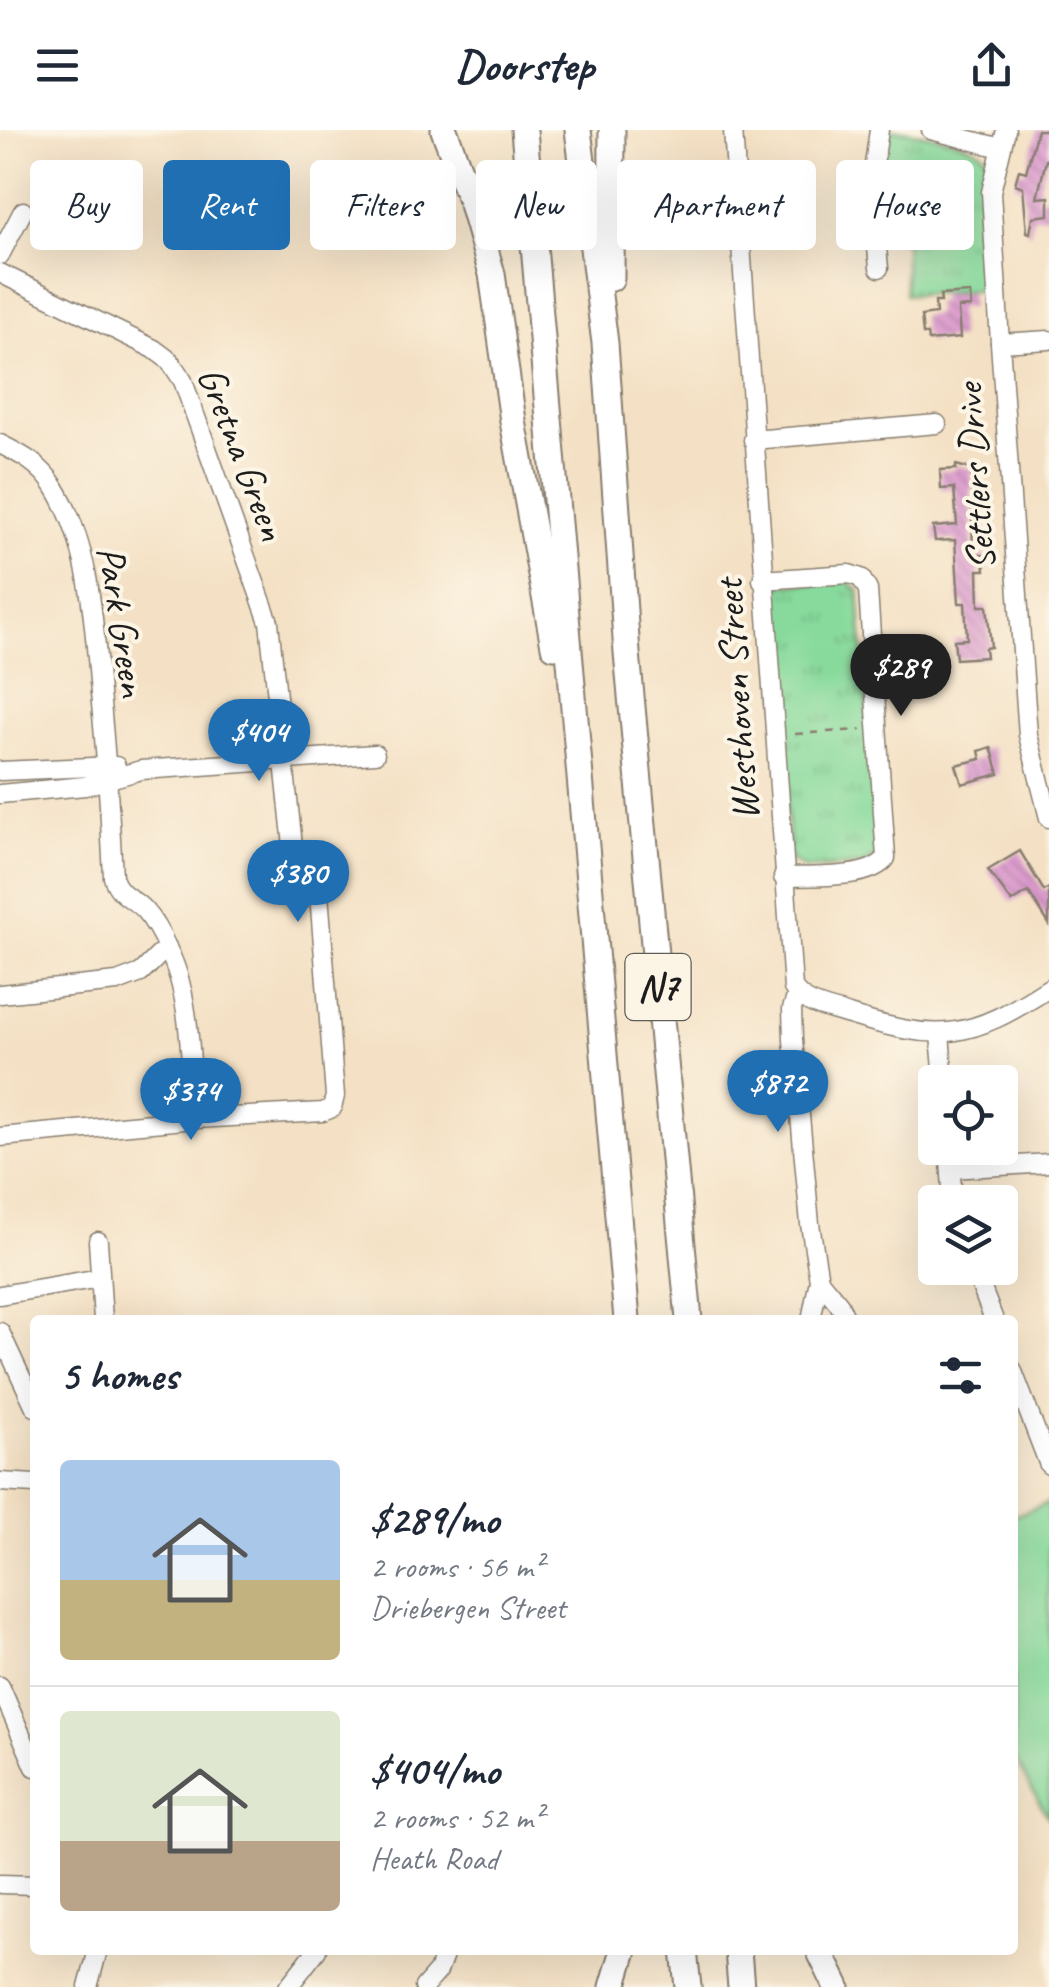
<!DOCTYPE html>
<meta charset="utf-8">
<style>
:root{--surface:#fff;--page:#f2f2f3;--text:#1f2937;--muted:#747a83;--line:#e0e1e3;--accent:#1f6fb2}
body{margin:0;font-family:Caveat,sans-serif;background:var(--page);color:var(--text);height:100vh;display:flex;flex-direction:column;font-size:38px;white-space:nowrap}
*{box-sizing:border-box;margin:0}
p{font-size:32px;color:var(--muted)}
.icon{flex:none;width:55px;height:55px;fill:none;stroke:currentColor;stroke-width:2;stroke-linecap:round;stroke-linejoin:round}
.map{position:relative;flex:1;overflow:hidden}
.panel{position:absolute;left:30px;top:1185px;width:988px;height:640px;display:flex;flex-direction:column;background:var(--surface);border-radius:10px;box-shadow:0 10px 40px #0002}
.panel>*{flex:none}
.top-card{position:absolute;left:30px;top:30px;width:990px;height:90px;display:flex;gap:20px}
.controls{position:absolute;left:918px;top:935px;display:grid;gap:20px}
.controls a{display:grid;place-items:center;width:100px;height:100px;border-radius:10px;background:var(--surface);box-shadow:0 10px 40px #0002;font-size:50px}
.price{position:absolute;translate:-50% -85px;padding:0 22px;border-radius:35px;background:var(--accent);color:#fff;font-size:32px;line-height:65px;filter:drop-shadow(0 2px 5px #0008)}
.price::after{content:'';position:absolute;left:50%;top:60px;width:30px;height:22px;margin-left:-15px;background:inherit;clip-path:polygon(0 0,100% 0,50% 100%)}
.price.selected{background:#222;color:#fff}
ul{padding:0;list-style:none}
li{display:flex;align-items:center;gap:30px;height:250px;padding:0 30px}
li+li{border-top:2px solid var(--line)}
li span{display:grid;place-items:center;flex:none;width:280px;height:200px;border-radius:10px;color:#555}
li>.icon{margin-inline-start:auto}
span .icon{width:120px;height:120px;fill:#fffc;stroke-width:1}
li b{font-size:42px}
h2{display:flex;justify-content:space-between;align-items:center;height:120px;padding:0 30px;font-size:42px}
.chip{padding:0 35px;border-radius:10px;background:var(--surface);box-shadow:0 10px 40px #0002;font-size:35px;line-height:90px}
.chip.selected{background:var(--accent);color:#fff}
header{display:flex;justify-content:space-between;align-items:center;height:130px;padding:0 30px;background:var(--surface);font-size:45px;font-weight:700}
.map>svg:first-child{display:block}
.green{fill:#88da9c;stroke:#527b5c;stroke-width:2.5}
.park{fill:url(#park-tufts);stroke:#527b5c;stroke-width:2.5}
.building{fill:url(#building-back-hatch)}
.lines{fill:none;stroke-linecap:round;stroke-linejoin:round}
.minor-casing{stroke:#887e70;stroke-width:21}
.highway-casing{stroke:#887e70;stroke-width:29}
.path{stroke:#887e70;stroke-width:2.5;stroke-dasharray:8 8;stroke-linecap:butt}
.minor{stroke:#fff;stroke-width:18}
.highway{stroke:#fff;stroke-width:25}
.labels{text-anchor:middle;stroke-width:8;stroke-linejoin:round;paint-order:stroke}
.shield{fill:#fcf5e5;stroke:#5f5d58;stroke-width:2.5}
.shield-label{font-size:38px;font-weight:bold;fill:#1c1c1c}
.street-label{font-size:40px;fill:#1c1c1c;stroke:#fcf5e5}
</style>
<header><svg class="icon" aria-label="menu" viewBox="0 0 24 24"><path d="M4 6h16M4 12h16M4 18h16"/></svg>Doorstep<svg class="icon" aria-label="share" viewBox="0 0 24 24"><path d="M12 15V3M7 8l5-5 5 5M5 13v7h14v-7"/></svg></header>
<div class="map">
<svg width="1049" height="1857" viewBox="0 0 1049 1857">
<defs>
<pattern id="park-tufts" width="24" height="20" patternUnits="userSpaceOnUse" patternTransform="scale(2.5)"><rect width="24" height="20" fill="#88da9c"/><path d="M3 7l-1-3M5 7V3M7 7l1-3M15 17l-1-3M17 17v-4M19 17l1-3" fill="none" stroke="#75ba86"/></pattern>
<pattern id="building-back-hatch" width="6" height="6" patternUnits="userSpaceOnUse" patternTransform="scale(2.5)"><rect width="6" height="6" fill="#da99cc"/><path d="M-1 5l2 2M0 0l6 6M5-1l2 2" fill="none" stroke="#ba83af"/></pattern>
</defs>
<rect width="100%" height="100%" fill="#fcf5e5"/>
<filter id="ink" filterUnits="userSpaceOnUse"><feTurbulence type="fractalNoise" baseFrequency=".01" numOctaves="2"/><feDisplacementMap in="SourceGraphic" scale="20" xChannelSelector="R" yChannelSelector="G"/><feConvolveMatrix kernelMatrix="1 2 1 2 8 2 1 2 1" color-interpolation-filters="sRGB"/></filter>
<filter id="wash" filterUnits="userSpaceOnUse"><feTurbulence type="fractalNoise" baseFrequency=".0048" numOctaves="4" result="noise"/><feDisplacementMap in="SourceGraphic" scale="40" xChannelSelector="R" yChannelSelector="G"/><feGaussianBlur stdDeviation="2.25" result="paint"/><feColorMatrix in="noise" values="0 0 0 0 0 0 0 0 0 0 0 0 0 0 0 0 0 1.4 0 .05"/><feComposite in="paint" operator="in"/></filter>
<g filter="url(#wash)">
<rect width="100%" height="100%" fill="#f4e1c5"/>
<!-- green -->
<polygon class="green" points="1049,1373 1049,1689 1013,1626 1013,1386"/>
<!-- park -->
<g class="park">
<path d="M889 0C907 0 978 11 986 27 992 38 986 53 984 65 981 96 987 129 989 160L905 165V113L882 101 878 54 886 2Z"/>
<polygon points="846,451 859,460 877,725 863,735 805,739 790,729 772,464 781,455"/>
</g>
<g id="blocks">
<!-- building -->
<g class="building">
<polygon points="1037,0 1049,0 1049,31 1046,30 1037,68 1049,67 1049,85 1033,87 1030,103 1027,102 1023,57 1015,54 1019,40 1026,42"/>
<polygon points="970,163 971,177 958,178 960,208 928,211 927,204 923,204 921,186 936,184 935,172 941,172 940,165"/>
<polygon points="956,335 971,339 973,426 984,425 985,440 978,440 979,476 987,476 991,517 985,518 986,527 956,529 954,510 967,509 965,473 959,473 955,410 935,411 933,397 957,395 954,358 941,359 940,340 956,339"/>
<polygon points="991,617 999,644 962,654 956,635 981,629 979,621"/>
<polygon points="1020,721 1044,761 1049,758 1049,794 1030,764 1028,762 1012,772 988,740"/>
</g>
</g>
</g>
<g filter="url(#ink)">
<use href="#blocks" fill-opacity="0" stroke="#887e70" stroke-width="2.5"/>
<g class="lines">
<defs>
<g id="minor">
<path d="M733 0 793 858C805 876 829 878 849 885 940 913 969 910 1049 858"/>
<polyline points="931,0 1001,18"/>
<polyline points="1006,0 991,62 1000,213 1028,605 1049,688"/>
<polyline points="0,125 23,81"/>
<polyline points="879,138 871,56 879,0"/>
<polyline points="0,143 154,219 170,231 183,251 269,492 293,716 319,764 335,966 332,978 323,982 195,989 0,1007"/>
<polyline points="1000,213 1049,210"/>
<polyline points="753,310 937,294"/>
<path d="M0 314C22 325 40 334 54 356 91 415 94 495 100 563 106 624 110 685 113 747 118 765 132 767 144 780 154 791 162 806 168 820 192 866 190 937 195 989"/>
<path d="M762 450 849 444 861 448 868 460 886 728C871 750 810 746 783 747"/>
<polyline points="0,641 116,636"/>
<polyline points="0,664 85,656 141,640 375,624"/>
<polyline points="0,864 117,852 141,843 167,817"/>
<polyline points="797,864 792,879 793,910 810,1094 819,1150 811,1190"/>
<polyline points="940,904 944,952"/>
<polyline points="949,1018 953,1072"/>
<polyline points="951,1039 1049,1033"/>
<polyline points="98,1111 103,1190"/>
<polyline points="974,1138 994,1190"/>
<polyline points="819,1150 839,1174 846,1190"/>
<polyline points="0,1165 100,1148"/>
<polyline points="0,1202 35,1277"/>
<polyline points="1012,1239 1049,1335"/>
<polyline points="0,1352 35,1354"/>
<polyline points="0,1556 35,1637"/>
<polyline points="0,1754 35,1755"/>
<polyline points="88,1857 98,1820"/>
<polyline points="288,1857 317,1820"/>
<polyline points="424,1857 438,1841 446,1820"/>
</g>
<g id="highway">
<polyline points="444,0 472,74 492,144 513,291 554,516"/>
<polyline points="524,0 627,1190"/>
<polyline points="578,0 605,213 627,523 689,1190"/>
<polyline points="611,148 612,0"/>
<polyline points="684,1820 688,1857"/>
<polyline points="738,1820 741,1857"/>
<polyline points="819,1820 837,1857"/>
<polyline points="613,1857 624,1820"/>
</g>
</defs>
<!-- minor casing -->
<use href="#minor" class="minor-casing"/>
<!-- highway casing -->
<use href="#highway" class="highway-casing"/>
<!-- path -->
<polyline class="path" points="795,604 861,600"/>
<!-- minor -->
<use href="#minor" class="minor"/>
<!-- highway -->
<use href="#highway" class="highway"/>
</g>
</g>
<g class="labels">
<!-- shield labels -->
<rect class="shield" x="625.5" y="824" width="65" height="66" rx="8"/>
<g class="shield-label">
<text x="658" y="870">N7</text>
</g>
<!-- street labels -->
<g class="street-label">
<text transform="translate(243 323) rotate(69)" y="14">Gretna Green</text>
<text transform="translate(974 347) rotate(-94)" y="14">Settlers Drive</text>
<text transform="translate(123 491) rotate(81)" y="14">Park Green</text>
<text transform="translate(736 570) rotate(-94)" y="14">Westhoven Street</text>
</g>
</g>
</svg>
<div class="controls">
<a><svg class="icon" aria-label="locate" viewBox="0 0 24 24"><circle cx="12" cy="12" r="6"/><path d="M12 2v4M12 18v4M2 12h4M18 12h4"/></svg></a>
<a><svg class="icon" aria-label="layers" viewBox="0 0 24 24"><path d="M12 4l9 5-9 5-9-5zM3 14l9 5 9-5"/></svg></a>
</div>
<b class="price selected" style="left:901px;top:589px">$289</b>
<b class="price" style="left:259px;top:654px">$404</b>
<b class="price" style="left:298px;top:795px">$380</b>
<b class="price" style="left:778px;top:1005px">$872</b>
<b class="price" style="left:191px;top:1013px">$374</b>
<div class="top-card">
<a class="chip">Buy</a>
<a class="chip selected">Rent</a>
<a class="chip">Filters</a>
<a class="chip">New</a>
<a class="chip">Apartment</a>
<a class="chip">House</a>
</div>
<section class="panel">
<h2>5 homes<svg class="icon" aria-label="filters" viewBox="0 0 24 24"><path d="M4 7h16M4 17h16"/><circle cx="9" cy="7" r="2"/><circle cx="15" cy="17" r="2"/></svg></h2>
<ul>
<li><span style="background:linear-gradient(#a9c7e8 60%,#c2b280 0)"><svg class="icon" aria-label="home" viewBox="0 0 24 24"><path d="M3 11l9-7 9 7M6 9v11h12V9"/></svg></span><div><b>$289/mo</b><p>2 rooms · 56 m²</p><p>Driebergen Street</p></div></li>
<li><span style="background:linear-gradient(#dfe7d0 65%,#b9a48a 0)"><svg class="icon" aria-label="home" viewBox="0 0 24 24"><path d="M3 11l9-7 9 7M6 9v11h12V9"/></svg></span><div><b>$404/mo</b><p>2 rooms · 52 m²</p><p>Heath Road</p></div></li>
</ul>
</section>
</div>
